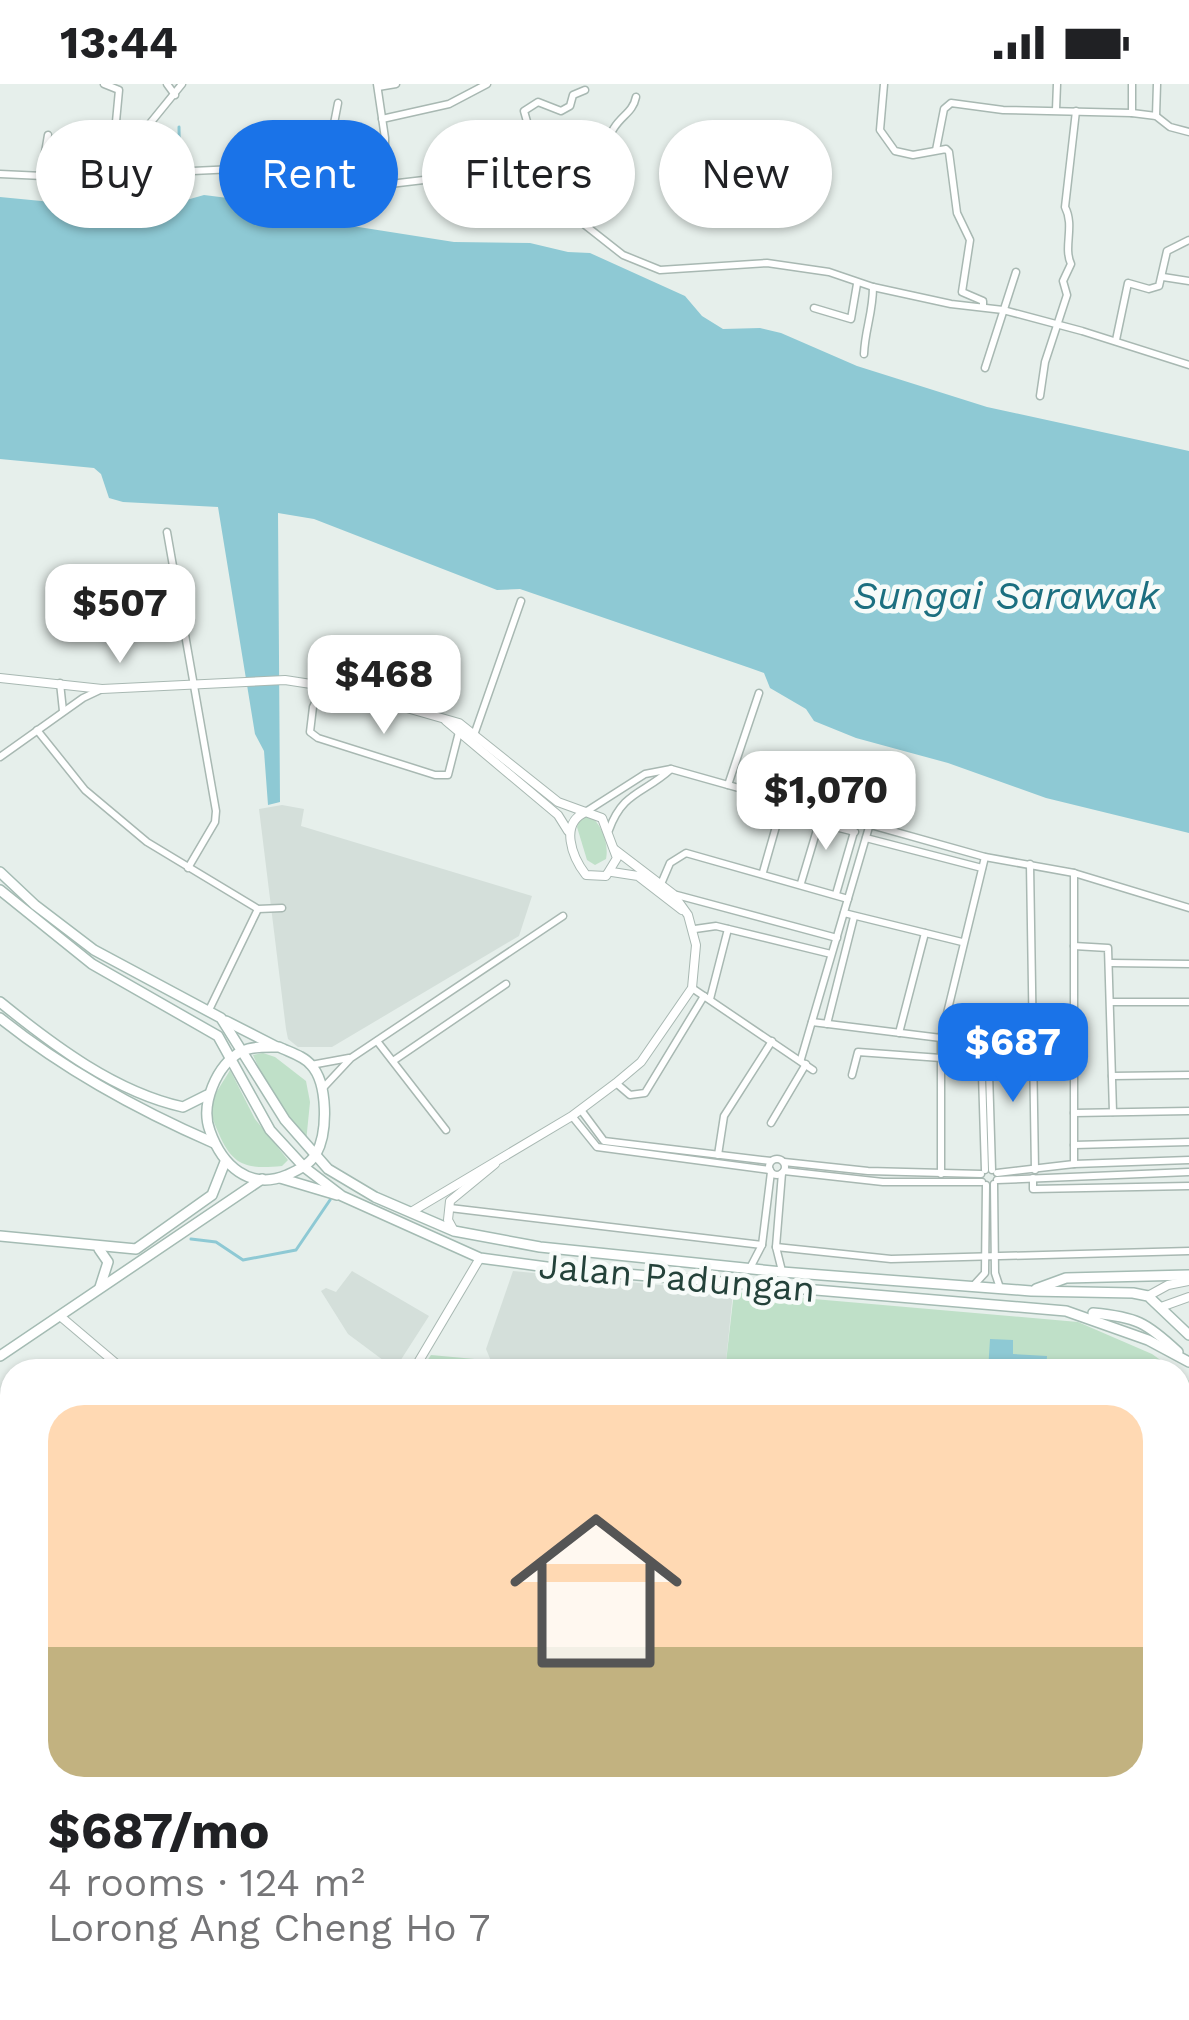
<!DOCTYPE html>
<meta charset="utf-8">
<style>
:root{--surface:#fff;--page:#f6f6f6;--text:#202124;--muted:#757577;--line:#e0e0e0;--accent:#1a73e8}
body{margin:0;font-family:"Work Sans",sans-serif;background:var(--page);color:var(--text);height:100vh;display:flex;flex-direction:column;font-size:45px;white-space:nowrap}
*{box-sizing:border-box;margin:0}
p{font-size:39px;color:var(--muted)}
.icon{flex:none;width:66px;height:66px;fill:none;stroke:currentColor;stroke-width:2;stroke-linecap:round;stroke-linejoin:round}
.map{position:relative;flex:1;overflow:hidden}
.sheet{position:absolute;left:0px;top:1275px;width:1191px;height:663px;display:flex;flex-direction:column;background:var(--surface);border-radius:36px 36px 0 0;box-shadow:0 3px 9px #0004}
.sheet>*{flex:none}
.guide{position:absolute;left:36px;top:36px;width:1119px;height:108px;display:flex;gap:24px}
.price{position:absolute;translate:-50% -102px;padding:0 27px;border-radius:24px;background:#fff;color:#222;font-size:39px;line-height:78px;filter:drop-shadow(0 3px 6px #0008)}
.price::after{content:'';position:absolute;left:50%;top:72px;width:36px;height:27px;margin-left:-18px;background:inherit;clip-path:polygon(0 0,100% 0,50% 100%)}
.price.selected{background:var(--accent);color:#fff}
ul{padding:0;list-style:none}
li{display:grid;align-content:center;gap:24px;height:636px;padding:0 48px}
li+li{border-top:3px solid var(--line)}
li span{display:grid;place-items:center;height:372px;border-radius:36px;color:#555}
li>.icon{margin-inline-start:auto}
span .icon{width:216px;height:216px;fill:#fffc;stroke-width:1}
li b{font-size:51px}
.tag{padding:0 42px;border-radius:54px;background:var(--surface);box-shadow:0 3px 9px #0004;font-size:42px;line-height:108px}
.tag.selected{background:var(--accent);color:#fff}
.status{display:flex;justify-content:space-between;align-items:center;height:84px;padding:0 60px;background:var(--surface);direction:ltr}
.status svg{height:33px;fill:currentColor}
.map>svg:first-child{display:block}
.built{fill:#d4dfda}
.green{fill:#bfe0c8}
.water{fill:#8ec9d4}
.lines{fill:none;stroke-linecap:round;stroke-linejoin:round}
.stream{stroke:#8ec9d4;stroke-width:3}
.minor-casing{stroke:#a8b8b2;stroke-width:9}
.tertiary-casing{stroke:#a8b8b2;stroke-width:10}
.secondary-casing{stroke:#a4bbb3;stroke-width:12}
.minor{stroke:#fff;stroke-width:6}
.tertiary{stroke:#fff;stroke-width:8}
.secondary{stroke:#fff;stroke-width:9}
.labels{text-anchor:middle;stroke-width:9;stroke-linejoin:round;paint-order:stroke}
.street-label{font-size:36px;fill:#24423a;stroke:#f7fbf9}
.water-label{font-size:39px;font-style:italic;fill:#1c6f80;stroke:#f7fbf9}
</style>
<div class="status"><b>13:44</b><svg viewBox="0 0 49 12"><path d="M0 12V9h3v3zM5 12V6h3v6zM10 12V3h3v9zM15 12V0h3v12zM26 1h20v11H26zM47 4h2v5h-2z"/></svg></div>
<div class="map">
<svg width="1189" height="1936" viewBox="0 0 1189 1936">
<rect width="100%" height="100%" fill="#e6efeb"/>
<!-- built -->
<g class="built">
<polygon points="282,721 304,725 301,742 532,812 519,852 332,963 298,963 288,955 286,945 259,725"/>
<polygon points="352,1187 429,1232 395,1285 348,1250 321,1207 326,1204 336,1208"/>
<polygon points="513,1187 733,1208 725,1287 596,1287 491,1277 486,1265"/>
</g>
<!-- green -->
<g class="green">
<path d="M590 732C602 740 609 761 606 775L595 781 587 776 577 743 581 733Z"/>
<path d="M263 969 275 973 306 997 310 1018 306 1058C283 1031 267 1004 253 971Z"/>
<path d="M230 986 255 1035 288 1076 282 1082C248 1085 233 1083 219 1050 215 1040 210 1032 212 1021 214 1009 224 997 230 986Z"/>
<polygon points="734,1208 1078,1238 1152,1270 1176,1287 725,1287"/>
<polygon points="431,1271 603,1287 420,1287"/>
<polygon points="1179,1289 1189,1297 1189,1563 1179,1577"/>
</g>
<!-- water -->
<g class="water">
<polygon points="157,111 176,119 204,111 260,118 333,139 454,158 530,159 568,168 590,169 685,212 702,232 723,245 760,244 781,249 857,282 987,323 1189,367 1189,749 1046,714 948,679 856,654 814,637 806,625 770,604 764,589 750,584 520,505 497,506 314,435 278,429 280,718 268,721 264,667 255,650 218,423 123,418 109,414 101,390 94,384 0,375 0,113 93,122 111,115 134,117"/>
<polygon points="990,1255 1013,1256 1013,1270 1047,1272 1046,1287 988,1287"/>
</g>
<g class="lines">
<!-- stream -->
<g class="stream">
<polyline points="179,43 180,120"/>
<polyline points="191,1155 216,1158 243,1176 296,1166 330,1116"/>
</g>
<defs>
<g id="minor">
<polyline points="104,0 119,6 111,91"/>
<polyline points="167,0 175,11"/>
<polyline points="377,0 385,54 385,101"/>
<polyline points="884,0 880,46 895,67 913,71 946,65 949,68 957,129 970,156 962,208 983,217 983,223"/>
<polyline points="1132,0 1132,29"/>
<polyline points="378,3 396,0"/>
<polyline points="1056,26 1057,0"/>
<polyline points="1156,32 1157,0"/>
<polyline points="382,35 449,20 487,0"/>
<polyline points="936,66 944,25 951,19 1003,26 1132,29 1156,32 1170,43 1189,48"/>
<polyline points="237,84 241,52"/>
<polyline points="256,84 261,61"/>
<polyline points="0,90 65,93 256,84 365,103 474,90 517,98 543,108 623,171 660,186 767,179 829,188 873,203 951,220 1003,226 1082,247 1189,281"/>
<polyline points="144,90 143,48 182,0"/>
<polyline points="290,90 295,70"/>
<polyline points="41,92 48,51"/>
<polyline points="65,93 73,55"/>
<polyline points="323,96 338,19"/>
<polyline points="530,102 545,69 530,48 524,27 538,18 561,27 570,22 573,11 585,6"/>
<path d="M581 138C595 110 600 64 614 44 622 31 633 28 636 13"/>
<polyline points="1163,193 1189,197"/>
<polyline points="814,224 851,235 857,200"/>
<polyline points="1116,256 1128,199 1149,205 1159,202 1167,167 1189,156"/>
<path d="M864 270C865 245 873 229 873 203"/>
<polyline points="985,284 1016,188"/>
<path d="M1040 312 1045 278 1067 211 1063 197 1071 180C1063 163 1075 142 1065 123L1076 27"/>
<polyline points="167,448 216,727 215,738 188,784"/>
<polyline points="60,599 63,627"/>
<polyline points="324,601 313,623 310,648 318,654 435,691 448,691 459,648"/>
<polyline points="37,646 85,706 147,758 258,825 282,824"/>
<polyline points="474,651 521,517"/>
<polyline points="0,673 83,614 102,605"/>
<polyline points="728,701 759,609"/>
<polyline points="587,727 645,690 671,685 985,773 1074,789 1189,824"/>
<polyline points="780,729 855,748"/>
<path d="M609 746C623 707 644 710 671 685"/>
<polyline points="866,754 982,784"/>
<polyline points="1030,780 1035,1086"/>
<polyline points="763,788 783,718"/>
<polyline points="801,799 819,739"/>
<polyline points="661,800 670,779 686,769 848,815"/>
<polyline points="673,810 837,854"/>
<polyline points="836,810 854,748"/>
<polyline points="844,829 962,858"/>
<polyline points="695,845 716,842 831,870"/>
<polyline points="1074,862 1108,864 1113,1028"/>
<polyline points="1111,879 1189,880"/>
<polyline points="692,904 813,986"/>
<polyline points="710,915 728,845"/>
<polyline points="1111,918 1189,918"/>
<polyline points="209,926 258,825"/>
<polyline points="812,938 941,954 1033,956"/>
<polyline points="827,940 854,833"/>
<polyline points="899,949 925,849"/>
<polyline points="988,956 992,1086"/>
<polyline points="377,957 446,1046"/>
<polyline points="981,958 985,1086"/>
<polyline points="801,975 869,743"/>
<polyline points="393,977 506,900"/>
<polyline points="311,981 349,974"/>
<polyline points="852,991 858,968 941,974"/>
<polyline points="1112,992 1189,991"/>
<polyline points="616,999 630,1011 645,1009 704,912"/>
<polyline points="323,1004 351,974 563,832"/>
<polyline points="581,1026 604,1057 771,1077"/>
<polyline points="1074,1029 1189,1027"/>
<polyline points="572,1032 597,1063 770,1086"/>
<polyline points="771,1039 806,980"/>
<polyline points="1074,1061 1189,1058"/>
<polyline points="718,1071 724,1032 772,957"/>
<circle cx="777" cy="1083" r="8"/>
<polyline points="784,1078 868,1087 981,1090"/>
<polyline points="1074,1080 1074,789"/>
<polyline points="784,1087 883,1098 982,1098"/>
<polyline points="782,1089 776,1163 782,1187"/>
<polyline points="997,1089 1074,1080 1189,1076"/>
<polyline points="941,1090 941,954 985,773"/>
<polyline points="1033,1094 1033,1105 1189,1102"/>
<polyline points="997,1096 1189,1088"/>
<polyline points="994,1100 995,1189 1000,1204"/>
<polyline points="450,1124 762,1161"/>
<polyline points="776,1163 891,1175 1189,1167"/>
<polyline points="750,1184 762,1161 771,1088"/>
<polyline points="974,1201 985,1189 986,1101"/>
<polyline points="0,1362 12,1371"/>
<polyline points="4,1451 12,1456"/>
<polyline points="0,1544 12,1529"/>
<polyline points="1179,1740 1189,1755"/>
<polyline points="1179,1777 1189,1772"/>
<polyline points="0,1847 12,1831"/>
<polyline points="1179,1914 1189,1908"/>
<polyline points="509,1926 522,1936"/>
<polyline points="661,1926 661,1936"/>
<polyline points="102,1936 111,1926"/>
<polyline points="904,1936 921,1926"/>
<polyline points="1139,1936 1157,1926"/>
</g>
<g id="tertiary">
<path d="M0 594 102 605 285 596 337 604 459 639 558 718 602 734 617 774 606 792 586 791C572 773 559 739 586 728"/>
<polyline points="446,637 558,731 568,747"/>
<polyline points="612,788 638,792 682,826"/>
<polyline points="411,1128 572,1032 616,999 641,978 692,904 696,861 688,831 673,810 614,765"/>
<polyline points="454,1147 448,1136 450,1117 495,1080"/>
<polyline points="1148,1212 1168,1201 1189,1197"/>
<polyline points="1161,1223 1189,1213"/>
<polyline points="60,1232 125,1287"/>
<polyline points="413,1287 480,1174"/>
<polyline points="1179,1585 1189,1573"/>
<polyline points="980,1926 986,1936"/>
<polyline points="327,1936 337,1926"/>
</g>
<g id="secondary">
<polyline points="0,788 35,821 94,866 221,934 285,1036 328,1085 375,1113 454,1147 540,1163 782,1188 1031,1207 1133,1209 1148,1212 1189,1251"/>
<polyline points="0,806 92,880 218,952 270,1046 304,1083 342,1112 480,1174 554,1184 1066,1227 1148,1256 1189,1278"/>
<path d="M0 918C53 961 115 1008 183 1023L207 1011"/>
<path d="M0 934C65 986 138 1026 214 1059"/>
<polyline points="226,937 275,962"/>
<path d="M279 963C289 968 304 972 311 981 328 999 328 1049 316 1070 309 1081 298 1086 287 1091 249 1107 222 1081 210 1047 200 1021 216 981 242 967 253 962 267 963 279 963Z"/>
<polyline points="280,1094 337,1111"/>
<polyline points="0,1152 136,1165 212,1111 225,1078"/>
<polyline points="99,1165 108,1178 100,1203"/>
<polyline points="1036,1205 1066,1194 1189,1191"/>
<path d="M1093 1229C1136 1233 1146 1238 1178 1268"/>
<polyline points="0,1272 262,1095"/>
<polyline points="0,1715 12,1725"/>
<polyline points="1179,1839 1189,1833"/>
<polyline points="1179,1853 1189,1847"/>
<polyline points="274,1926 286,1936"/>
<polyline points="1023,1936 1041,1926"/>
<polyline points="1036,1936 1052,1926"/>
</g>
</defs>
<!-- minor casing -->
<use href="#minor" class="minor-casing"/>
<!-- tertiary casing -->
<use href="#tertiary" class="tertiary-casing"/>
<!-- secondary casing -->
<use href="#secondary" class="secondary-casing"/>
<!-- minor -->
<use href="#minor" class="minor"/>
<!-- tertiary -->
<use href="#tertiary" class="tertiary"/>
<!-- secondary -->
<use href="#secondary" class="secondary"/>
</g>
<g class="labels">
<!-- street labels -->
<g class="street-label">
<text transform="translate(677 1193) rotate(5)" y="13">Jalan Padungan</text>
</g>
<!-- water labels -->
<g class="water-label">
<text x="1006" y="525">Sungai Sarawak</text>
</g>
</g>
</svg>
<b class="price" style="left:120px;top:582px">$507</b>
<b class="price" style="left:384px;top:653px">$468</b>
<b class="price" style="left:826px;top:769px">$1,070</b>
<b class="price selected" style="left:1013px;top:1021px">$687</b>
<div class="guide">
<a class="tag">Buy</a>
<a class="tag selected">Rent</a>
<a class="tag">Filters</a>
<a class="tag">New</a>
</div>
<section class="sheet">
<ul>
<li><span style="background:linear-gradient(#ffd9b3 65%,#c2b280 0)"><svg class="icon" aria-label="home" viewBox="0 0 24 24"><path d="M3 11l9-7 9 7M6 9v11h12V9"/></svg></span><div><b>$687/mo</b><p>4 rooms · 124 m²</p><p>Lorong Ang Cheng Ho 7</p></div></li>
</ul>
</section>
</div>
